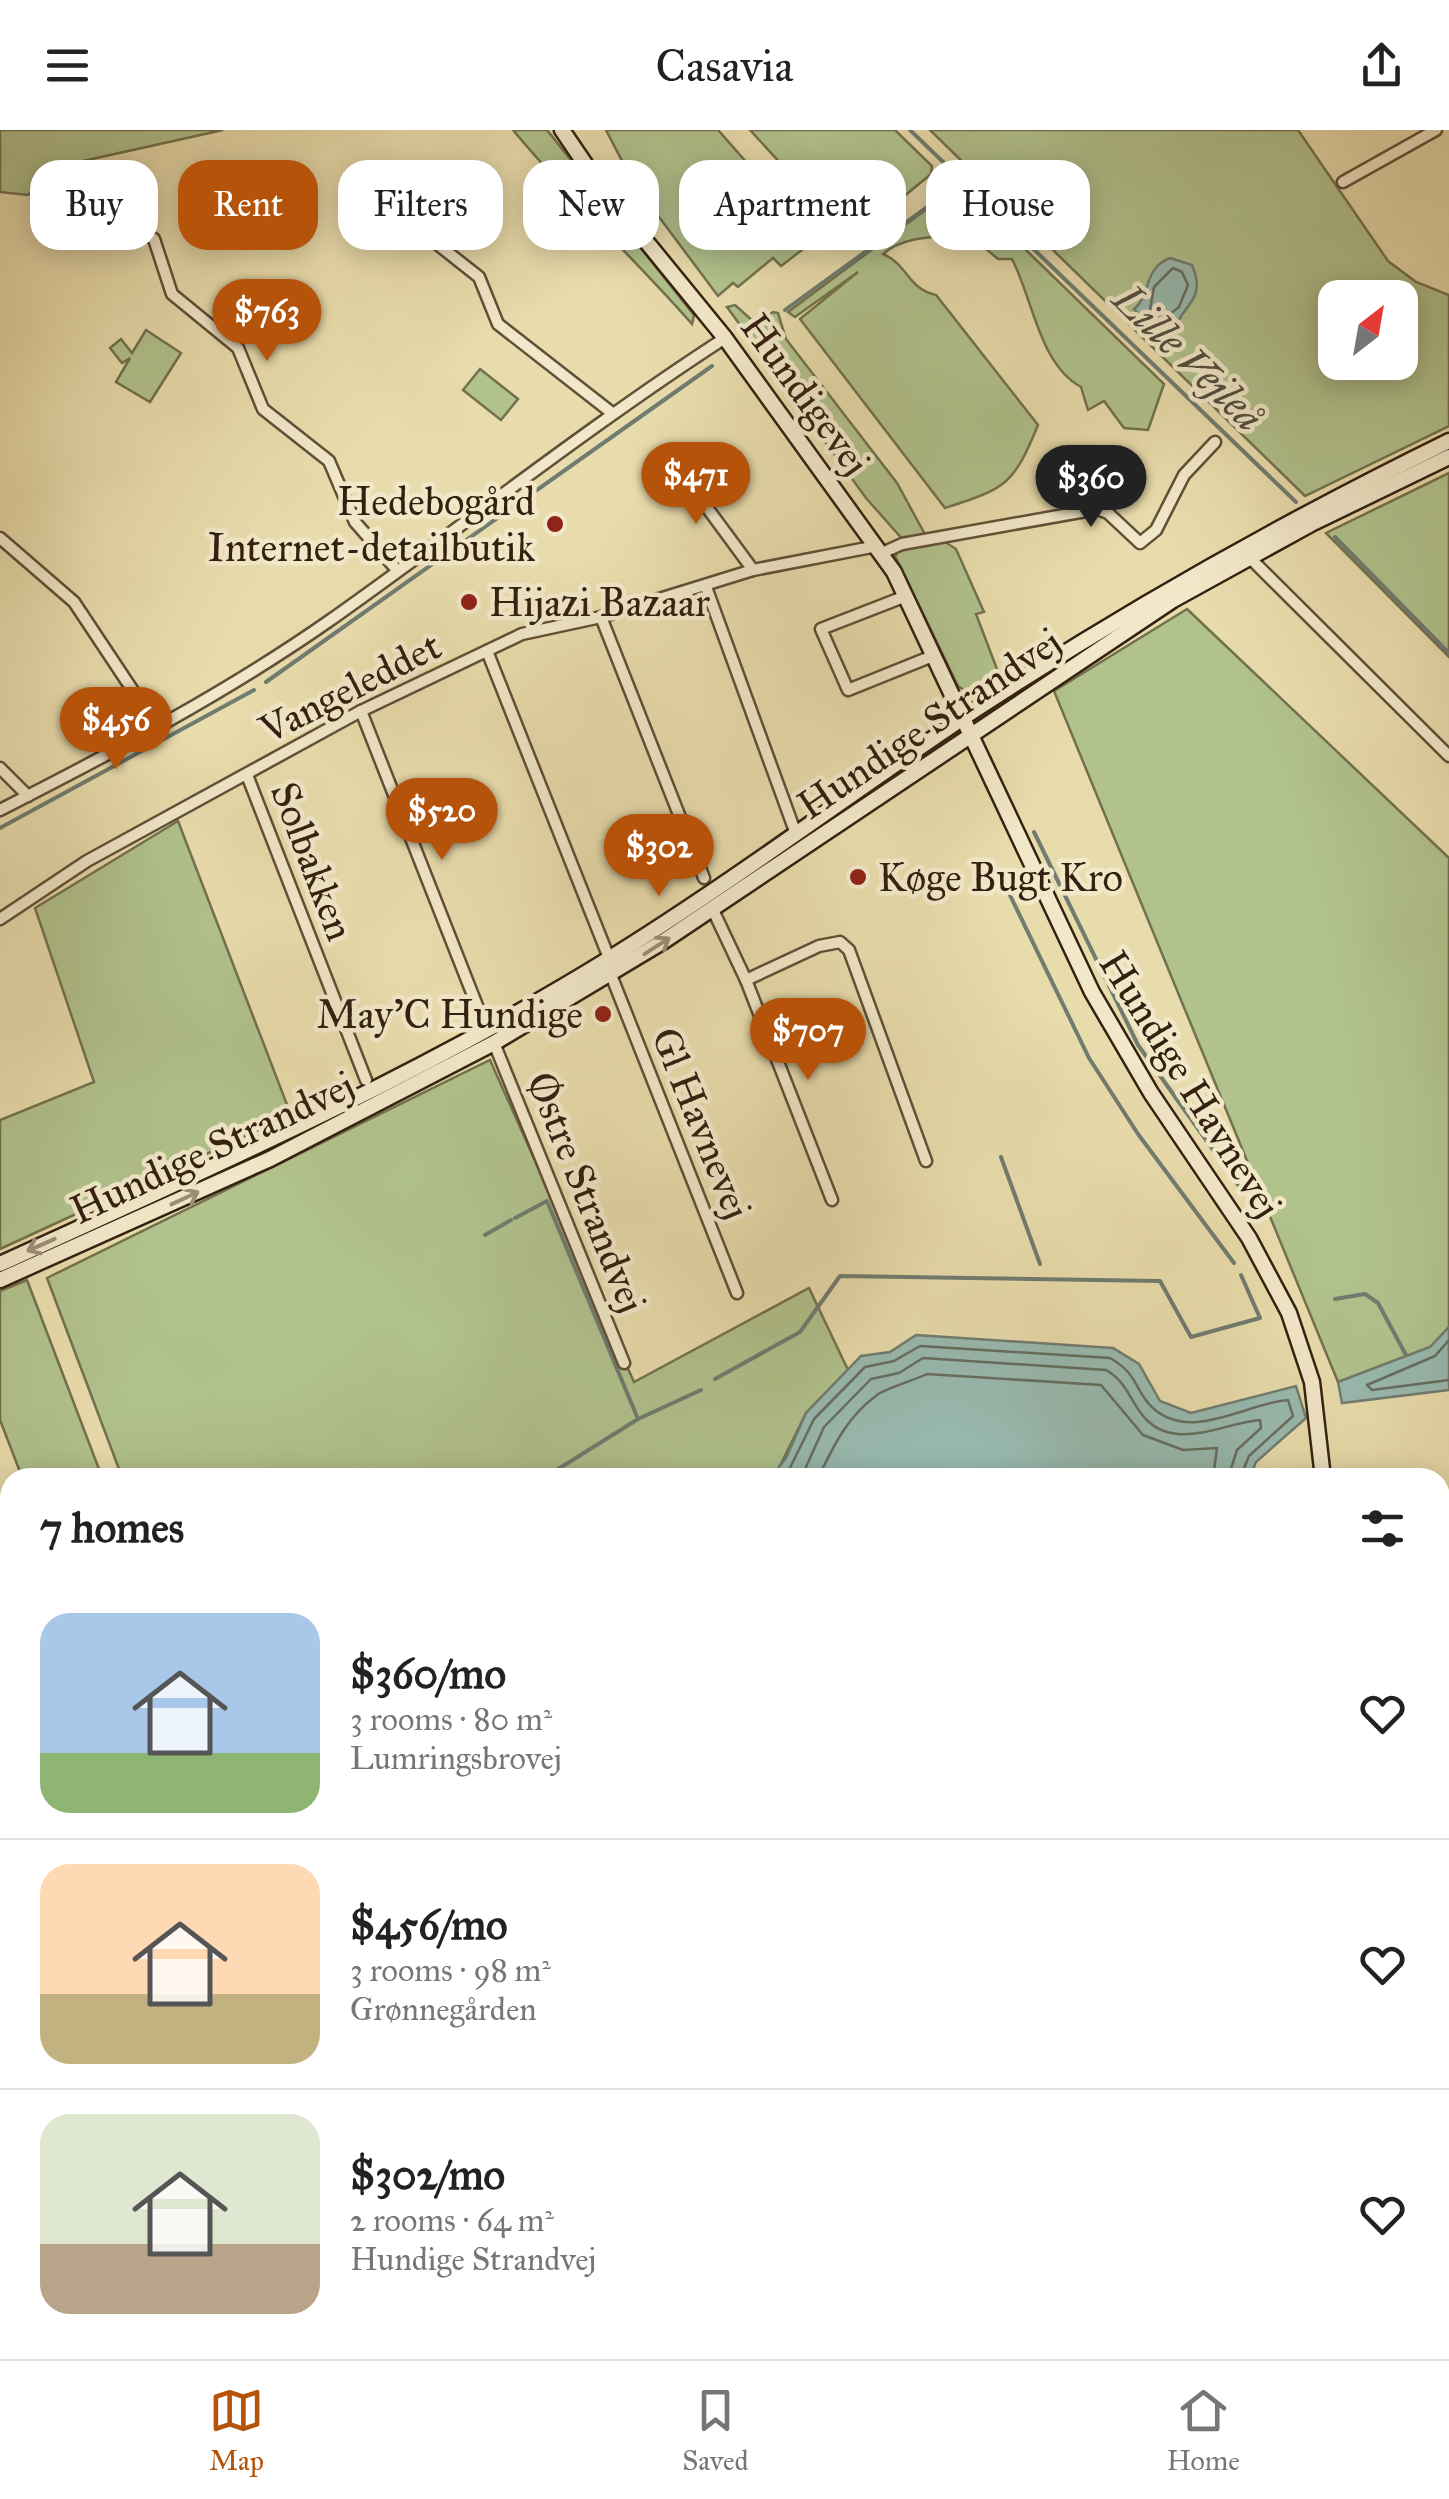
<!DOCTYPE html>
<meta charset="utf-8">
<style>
:root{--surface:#fff;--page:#f2f2f2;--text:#222;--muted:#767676;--line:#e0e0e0;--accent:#b45309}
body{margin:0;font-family:"IM FELL Great Primer",serif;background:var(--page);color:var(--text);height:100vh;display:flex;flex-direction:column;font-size:38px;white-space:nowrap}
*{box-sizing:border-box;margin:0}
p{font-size:32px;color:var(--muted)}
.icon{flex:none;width:55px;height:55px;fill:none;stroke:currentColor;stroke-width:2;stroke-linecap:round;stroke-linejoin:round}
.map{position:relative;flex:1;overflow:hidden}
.side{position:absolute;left:0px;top:1338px;width:1450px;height:892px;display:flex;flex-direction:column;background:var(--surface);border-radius:30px 30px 0 0;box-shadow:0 5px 25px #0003}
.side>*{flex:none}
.top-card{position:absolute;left:30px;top:30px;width:1390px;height:90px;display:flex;gap:20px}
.needle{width:65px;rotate:31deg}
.fabs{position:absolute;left:1318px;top:150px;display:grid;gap:20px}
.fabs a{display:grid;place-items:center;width:100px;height:100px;border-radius:20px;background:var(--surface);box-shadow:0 5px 25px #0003;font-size:50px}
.price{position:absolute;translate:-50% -85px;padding:0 22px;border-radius:35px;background:var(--accent);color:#fff;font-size:32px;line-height:65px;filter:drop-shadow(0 2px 5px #0008)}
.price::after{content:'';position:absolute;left:50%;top:60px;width:30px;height:22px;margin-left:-15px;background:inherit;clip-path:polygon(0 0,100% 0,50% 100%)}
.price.on{background:#222;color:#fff}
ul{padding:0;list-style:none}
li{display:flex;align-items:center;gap:30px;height:250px;padding:0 40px}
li+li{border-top:2px solid var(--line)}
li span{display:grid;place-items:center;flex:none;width:280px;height:200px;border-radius:30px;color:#555}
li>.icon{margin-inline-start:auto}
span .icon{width:120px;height:120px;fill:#fffc;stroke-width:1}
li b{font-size:42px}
h2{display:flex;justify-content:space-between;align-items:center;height:120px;padding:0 40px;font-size:42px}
.chip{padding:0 35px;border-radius:30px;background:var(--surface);box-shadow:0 5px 25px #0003;font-size:35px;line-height:90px}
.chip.on{background:var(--accent);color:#fff}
header{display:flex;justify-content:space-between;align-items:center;height:130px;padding:0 40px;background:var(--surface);font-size:45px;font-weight:600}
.tab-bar{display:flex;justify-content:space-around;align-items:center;height:140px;border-top:2px solid var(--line);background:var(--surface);font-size:28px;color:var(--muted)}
.tab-bar a{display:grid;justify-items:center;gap:5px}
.tab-bar .on{color:var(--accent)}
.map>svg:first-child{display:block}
.green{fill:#b1c28d;stroke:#72714e;stroke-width:2.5;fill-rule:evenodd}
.water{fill:#98bab0;stroke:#707c70;stroke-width:2.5}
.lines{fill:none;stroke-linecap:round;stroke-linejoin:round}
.shore{stroke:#666d60;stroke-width:2.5}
.stream{stroke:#707c70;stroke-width:4}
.street-casing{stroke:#614f37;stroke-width:15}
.secondary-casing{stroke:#342010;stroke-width:19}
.street{stroke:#f1e8c9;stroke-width:10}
.secondary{stroke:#f1e8c9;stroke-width:14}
.oneway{stroke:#9c8e76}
.poi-dot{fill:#8f2418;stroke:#f1e8c9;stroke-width:4}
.labels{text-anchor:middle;stroke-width:9;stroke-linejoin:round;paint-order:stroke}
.street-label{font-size:40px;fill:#342010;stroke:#f1e8c9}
.poi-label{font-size:40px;fill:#342010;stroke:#f1e8c9;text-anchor:end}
.water-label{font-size:42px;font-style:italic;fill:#524e40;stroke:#f1e8c9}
</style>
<header><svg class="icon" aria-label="menu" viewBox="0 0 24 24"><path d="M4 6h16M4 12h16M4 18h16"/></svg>Casavia<svg class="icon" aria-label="share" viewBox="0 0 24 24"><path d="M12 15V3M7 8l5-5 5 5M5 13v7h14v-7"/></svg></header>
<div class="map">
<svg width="1449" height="2229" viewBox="0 0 1449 2229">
<rect width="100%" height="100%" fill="#e9dcac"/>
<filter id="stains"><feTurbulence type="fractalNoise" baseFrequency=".002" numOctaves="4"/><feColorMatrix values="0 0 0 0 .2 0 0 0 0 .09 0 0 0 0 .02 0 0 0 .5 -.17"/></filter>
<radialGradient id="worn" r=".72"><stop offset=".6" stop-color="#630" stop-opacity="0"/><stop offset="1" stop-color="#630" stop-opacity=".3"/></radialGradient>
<!-- green -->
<g class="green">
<polygon points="0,0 223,0 56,37 28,65 0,62"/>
<path d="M513 0H547L694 185 692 194C634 128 569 68 513 0Z"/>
<polygon points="606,0 718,0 815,110 781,136 773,128 738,157 733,153 718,166 633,52"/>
<polygon points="750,0 895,0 932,36 931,44 851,110"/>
<path d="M930 0H1298L1388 131 1416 152 1449 165V296L1305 366ZM1335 168H1400V232H1335Z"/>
<path d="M959 55 1164 254 1148 300 1124 298 1104 271 1088 280 1081 257C1039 234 1033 169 1012 129H998L979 113 962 117 948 106C925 107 900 109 883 124 908 134 907 159 936 165L1038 295C1013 356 1006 358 945 378L800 189 858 142 795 187 788 182Z"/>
<polygon points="735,175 756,194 773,182 778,183 786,209 897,353 927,408 904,411 866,368 727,177"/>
<polygon points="146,200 181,223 150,272 116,252 130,228 122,233 110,218 121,209 132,223"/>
<polygon points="480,239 518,269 501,290 463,260"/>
<polygon points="1449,343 1449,527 1326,403"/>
<polygon points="942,410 956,419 984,482 976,484 1000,547 971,565 958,556 895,426 900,419"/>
<polygon points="1187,479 1449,728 1449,1197 1431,1217 1338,1252 1054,561"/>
<polygon points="178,691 291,985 0,1119 0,990 94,952 35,778"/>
<polygon points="490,930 634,1252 809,1158 848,1240 806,1283 776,1344 771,1347 122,1347 47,1148"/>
<polygon points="27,1150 102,1347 22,1347 0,1290 0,1161"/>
<polygon points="10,1529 10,2093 0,2090 0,1532"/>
<polygon points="1449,2124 1449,2229 1337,2229 1174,2220 1440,2220 1440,2125"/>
</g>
<!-- water -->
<g class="water">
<path d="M1170 128 1192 135C1208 171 1180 176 1174 201L1156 204 1134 179C1151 166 1143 138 1170 128Z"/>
<polygon points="1449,1197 1449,1260 1342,1273 1338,1252 1430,1217"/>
<polygon points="916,1205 1113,1218 1139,1234 1160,1271 1191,1283 1296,1256 1306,1288 1256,1332 1250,1347 771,1347 786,1328 806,1283 861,1226 890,1222"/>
<polygon points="1449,1627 1449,1900 1440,1889 1440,1655"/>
<polygon points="0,2111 10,2114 10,2220 209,2220 210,2229 0,2229"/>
<polygon points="225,2220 433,2220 427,2229 226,2229"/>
</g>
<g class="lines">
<!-- shore -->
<g class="shore">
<polygon points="1173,138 1182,142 1188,155 1179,177 1160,192 1150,180 1154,157"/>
<polyline points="1449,1210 1435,1226 1367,1255 1372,1260 1449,1250"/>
<path d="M785 1348 814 1289 865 1237 894 1231 920 1216 1110 1228C1140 1245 1134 1262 1154 1279 1192 1312 1247 1273 1288 1270L1293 1286 1249 1326 1240 1348"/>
<path d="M801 1348 824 1297 871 1249 899 1243 923 1228 1106 1240C1125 1251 1128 1265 1140 1282 1170 1325 1222 1293 1260 1290L1261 1298 1237 1320 1228 1348"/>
<path d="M818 1348C834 1315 847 1287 877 1265 884 1259 915 1250 927 1244L1101 1255 1143 1305 1183 1320 1217 1318 1213 1348"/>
</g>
<!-- stream -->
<g class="stream">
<polyline points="910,0 1296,372"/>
<polyline points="785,180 963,51"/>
<polyline points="1335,407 1449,523"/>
<polyline points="266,552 712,236"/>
<polyline points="0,698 254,560"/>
<polyline points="1034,702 1138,915 1239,1056"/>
<polyline points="1006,757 1089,928 1138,1004 1234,1133"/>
<polyline points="1001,1027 1040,1134"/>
<polyline points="515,1088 547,1071 638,1289"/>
<polyline points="485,1105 511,1090"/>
<polyline points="1335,1169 1365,1164 1378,1173 1406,1225"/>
<polyline points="715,1249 800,1202 840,1146 1160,1151 1191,1207 1260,1188 1241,1145"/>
<polyline points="544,1348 638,1289 701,1260"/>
<polyline points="0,1573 10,1571"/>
</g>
<defs>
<g id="street">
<polyline points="1343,52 1436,0"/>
<polyline points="396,58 410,69 422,102 479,147 498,194 612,283"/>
<polyline points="110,106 134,97 154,109 172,164 238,218 263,279 329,331 355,392 397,440"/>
<polyline points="672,330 753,440"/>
<polyline points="0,408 74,472 157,597"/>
<polyline points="882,423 902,414 1097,379 1108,383 1140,413 1156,400 1184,345 1215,312"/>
<polyline points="1248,426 1449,626"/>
<polyline points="706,457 796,704"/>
<polyline points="906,466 821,499 848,560 935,525"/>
<polyline points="601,487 704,748"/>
<polyline points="487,521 609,828"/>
<polyline points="361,581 487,901"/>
<polyline points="0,638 28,666"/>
<polyline points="247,645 366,950"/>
<path d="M0 680C112 623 226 563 329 491 462 397 589 296 725 208"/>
<polyline points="712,778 746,850 832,1070"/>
<polyline points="0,789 87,731 361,581 522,504 601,487 753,440 877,416"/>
<polyline points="611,845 737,1163"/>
<polyline points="746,850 819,816 840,812 849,820 926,1031"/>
<polyline points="494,913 624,1233"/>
<polyline points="1440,1967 1449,1979"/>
</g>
<g id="secondary">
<polyline points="562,0 596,50 725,208 894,442 1092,862 1151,963 1249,1108 1289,1183 1312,1252 1323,1348"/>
<path d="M0 1134C206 1040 414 949 607 830 733 752 852 662 975 580 1127 480 1286 391 1449 311"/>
<polyline points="0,1150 270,1029 494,913 664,811 1173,470 1311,394 1449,327"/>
</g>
</defs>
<!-- street casing -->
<use href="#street" class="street-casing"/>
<!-- secondary casing -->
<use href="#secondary" class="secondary-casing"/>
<!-- street -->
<use href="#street" class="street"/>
<!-- secondary -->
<use href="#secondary" class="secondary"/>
</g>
<!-- one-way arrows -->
<defs><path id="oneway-shaft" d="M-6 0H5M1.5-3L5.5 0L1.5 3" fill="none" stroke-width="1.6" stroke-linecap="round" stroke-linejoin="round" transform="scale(2.5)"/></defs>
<g class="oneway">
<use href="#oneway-shaft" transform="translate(657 816) rotate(-33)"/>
<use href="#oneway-shaft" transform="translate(185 1068) rotate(-25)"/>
<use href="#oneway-shaft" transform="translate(41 1115) rotate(156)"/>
</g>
<!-- markers -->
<g class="poi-dot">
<circle cx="555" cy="394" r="10"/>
<circle cx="469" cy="472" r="10"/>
<circle cx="858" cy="747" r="10"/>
<circle cx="603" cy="884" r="10"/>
</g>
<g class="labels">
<!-- street labels -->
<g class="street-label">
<text transform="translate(806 264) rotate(54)" y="14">Hundigevej</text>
<text transform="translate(350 557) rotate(-27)" y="14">Vangeleddet</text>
<text transform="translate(929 593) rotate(-34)" y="14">Hundige Strandvej</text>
<text transform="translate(313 731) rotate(69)" y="14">Solbakken</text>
<text transform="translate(1191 954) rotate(58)" y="14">Hundige Havnevej</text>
<text transform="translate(702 993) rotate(68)" y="14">Gl Havnevej</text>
<text transform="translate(212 1017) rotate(-25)" y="14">Hundige Strandvej</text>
<text transform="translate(587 1062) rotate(68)" y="14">Østre Strandvej</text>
</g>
<!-- poi labels -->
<g class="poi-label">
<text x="535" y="385">Hedebogård<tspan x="535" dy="46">Internet-detailbutik</tspan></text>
<text x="489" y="486" text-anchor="start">Hijazi Bazaar</text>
<text x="878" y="761" text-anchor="start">Køge Bugt Kro</text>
<text x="583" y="898">May'C Hundige</text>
</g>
<!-- water labels -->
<g class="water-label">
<text transform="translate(1189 227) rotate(44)" y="15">Lille Vejleå</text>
</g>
</g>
<rect width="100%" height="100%" filter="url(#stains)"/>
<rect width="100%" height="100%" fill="url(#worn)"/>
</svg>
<div class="fabs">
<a><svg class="needle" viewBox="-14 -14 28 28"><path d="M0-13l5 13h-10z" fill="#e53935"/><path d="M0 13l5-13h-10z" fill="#767676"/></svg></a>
</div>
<b class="price" style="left:267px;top:234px">$763</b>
<b class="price" style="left:696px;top:397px">$471</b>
<b class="price on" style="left:1091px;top:400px">$360</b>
<b class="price" style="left:116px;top:642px">$456</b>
<b class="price" style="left:442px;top:733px">$520</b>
<b class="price" style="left:659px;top:769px">$302</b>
<b class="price" style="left:808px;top:953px">$707</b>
<div class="top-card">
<a class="chip">Buy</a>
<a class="chip on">Rent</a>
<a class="chip">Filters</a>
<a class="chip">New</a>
<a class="chip">Apartment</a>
<a class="chip">House</a>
</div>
<section class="side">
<h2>7 homes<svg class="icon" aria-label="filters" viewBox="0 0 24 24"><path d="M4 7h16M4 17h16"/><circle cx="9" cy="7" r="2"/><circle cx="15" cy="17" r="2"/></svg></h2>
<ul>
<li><span style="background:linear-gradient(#a9c7e8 70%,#8fb573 0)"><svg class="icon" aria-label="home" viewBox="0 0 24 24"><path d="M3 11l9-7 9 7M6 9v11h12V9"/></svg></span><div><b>$360/mo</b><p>3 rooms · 80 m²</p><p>Lumringsbrovej</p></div><svg class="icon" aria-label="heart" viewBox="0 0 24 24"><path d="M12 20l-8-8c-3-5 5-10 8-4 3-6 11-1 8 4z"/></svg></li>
<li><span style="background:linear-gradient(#ffd9b3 65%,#c2b280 0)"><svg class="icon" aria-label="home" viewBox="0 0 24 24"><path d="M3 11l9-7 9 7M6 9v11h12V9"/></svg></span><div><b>$456/mo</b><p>3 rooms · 98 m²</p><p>Grønnegården</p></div><svg class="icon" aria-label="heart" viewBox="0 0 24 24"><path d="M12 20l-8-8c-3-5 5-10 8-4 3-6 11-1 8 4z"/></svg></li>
<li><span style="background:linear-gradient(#dfe7d0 65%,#b9a48a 0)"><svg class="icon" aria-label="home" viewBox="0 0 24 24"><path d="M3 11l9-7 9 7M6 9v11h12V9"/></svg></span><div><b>$302/mo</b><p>2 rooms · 64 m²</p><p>Hundige Strandvej</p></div><svg class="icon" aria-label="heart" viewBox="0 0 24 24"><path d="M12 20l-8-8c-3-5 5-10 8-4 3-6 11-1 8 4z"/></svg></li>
</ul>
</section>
</div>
<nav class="tab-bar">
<a class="on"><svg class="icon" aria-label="map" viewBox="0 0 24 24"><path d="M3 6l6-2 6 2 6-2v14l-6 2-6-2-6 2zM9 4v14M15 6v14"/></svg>Map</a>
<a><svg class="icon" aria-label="saved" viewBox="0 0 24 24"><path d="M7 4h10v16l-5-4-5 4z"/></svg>Saved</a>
<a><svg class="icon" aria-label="home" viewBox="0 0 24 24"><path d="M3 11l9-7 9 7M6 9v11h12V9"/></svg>Home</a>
</nav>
